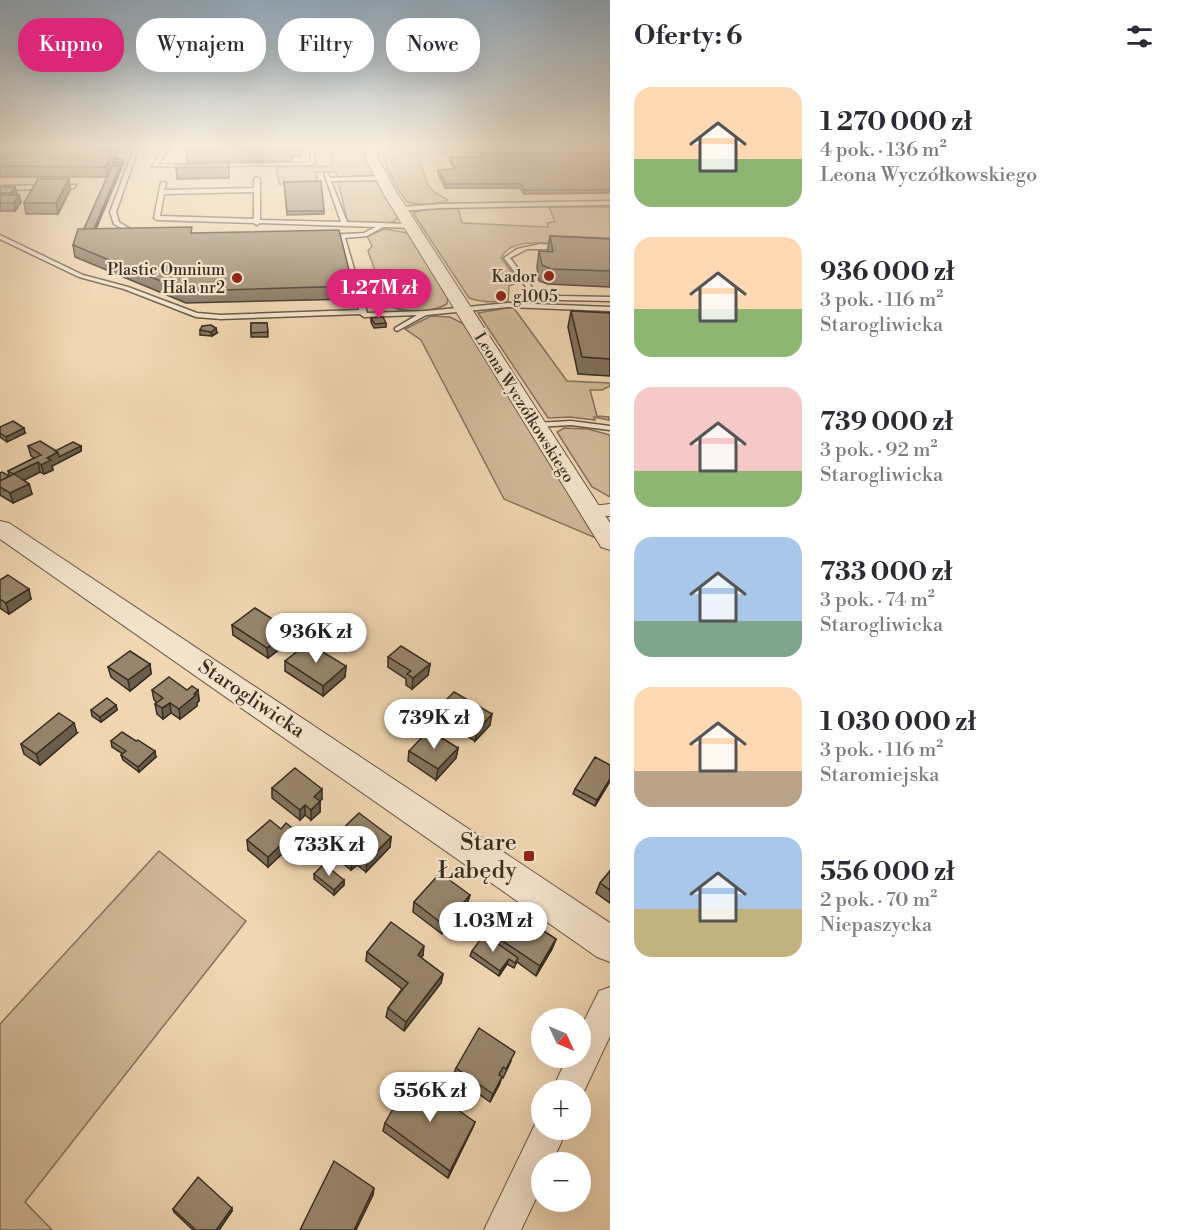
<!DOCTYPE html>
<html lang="pl">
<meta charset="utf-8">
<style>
:root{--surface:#fff;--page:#f2f2f3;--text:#2b2b33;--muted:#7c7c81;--accent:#db2777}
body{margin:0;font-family:"Libre Bodoni",serif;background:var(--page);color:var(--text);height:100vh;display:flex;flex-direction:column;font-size:22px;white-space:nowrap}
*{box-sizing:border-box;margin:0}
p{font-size:20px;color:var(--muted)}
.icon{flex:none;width:33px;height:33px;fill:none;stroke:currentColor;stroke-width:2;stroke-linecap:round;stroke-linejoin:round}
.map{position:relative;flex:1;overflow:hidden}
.sheet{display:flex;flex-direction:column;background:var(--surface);width:570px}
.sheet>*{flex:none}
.banner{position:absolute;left:18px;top:18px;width:501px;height:54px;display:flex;gap:12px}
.needle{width:39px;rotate:134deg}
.fabs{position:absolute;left:531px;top:1008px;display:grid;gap:12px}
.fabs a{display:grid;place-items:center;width:60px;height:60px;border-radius:50%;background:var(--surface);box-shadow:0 6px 24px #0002;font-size:30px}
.price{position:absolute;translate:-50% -51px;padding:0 14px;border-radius:21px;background:#fff;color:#222;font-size:20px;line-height:39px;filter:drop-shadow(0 2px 3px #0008)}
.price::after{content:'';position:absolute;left:50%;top:36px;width:18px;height:14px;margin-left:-9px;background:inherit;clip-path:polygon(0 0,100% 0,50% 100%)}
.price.selected{background:var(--accent);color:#fff}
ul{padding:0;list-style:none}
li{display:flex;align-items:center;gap:18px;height:150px;padding:0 24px}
li span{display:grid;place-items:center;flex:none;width:168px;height:120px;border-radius:18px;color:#555}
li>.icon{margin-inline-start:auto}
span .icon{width:72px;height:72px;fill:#fffc;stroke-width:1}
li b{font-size:26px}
h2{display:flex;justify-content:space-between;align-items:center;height:72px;padding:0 24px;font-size:26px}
.chip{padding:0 21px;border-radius:24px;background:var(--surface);box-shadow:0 6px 24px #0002;font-size:21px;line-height:54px}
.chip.selected{background:var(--accent);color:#fff}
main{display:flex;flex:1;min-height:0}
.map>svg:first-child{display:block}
.green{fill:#d1b999;stroke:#84735d;stroke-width:1.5}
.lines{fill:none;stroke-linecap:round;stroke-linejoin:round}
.service-casing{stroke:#665745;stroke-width:3}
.minor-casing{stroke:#665745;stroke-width:2}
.tertiary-casing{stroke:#665745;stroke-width:2}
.service{fill:#f5e4cd;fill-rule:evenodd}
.minor{fill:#f5e4cd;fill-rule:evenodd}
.tertiary{fill:#f5e4cd;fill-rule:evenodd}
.wall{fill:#83725d;stroke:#382d21;stroke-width:1.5}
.shaded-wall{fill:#6a5d4c;stroke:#382d21;stroke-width:1.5}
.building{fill:#98856c;stroke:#382d21;stroke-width:1.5}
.poi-dot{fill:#8f2418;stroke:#f5e4cd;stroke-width:2}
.labels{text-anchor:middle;stroke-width:4.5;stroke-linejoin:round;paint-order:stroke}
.far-poi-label{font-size:16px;fill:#382d21;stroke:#f5e4cd;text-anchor:end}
.far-street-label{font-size:16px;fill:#382d21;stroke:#f5e4cd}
.street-label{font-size:20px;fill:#382d21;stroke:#f5e4cd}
.near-poi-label{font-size:24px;fill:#382d21;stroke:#f5e4cd;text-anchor:end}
</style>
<main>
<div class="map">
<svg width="610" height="1230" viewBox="0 0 610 1230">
<rect width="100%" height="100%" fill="#f0d6b2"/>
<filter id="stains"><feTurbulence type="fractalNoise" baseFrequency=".00333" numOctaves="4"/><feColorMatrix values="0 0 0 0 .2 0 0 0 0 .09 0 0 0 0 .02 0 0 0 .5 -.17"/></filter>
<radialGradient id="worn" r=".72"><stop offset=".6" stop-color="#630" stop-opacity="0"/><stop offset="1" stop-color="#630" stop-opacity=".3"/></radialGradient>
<!-- green -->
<g class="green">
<polygon points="331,146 365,146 372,174 399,218 389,224 350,222 347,220 336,172 316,172 318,184 279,184 276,167 332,166"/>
<path d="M381 146H541L545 152 417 153 428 185 434 192 448 200C438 207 418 205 407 202 395 185 384 167 381 146Z"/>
<path d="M458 207 462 223 548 227 547 223 555 222 549 207H610V238L562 236 563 244C543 244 511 237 501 258L519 282 509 286 508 301C494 302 482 303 469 298L413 213 423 210Z"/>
<path d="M385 229 408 233 448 296 447 304C432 313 403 313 387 305L368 251 372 246 367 236Z"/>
<polygon points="513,307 567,381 610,383 610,386 602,390 590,390 597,416 609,417 609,420 594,417 595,420 570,417 548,418 478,313"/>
<polygon points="431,316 450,317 464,324 598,539 504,499 421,340 405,329"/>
<polygon points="564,428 588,429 610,435 610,497 592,487 557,432"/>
<polygon points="159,851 246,921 25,1202 52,1230 0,1230 0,1024"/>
</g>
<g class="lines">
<defs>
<g id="service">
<polygon points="135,146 139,146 116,212 119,222 135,232 136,233 133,235 114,224 110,212"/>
<polygon points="166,146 171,146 158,164 189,165 191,167 152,166"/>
<polygon points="310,146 314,146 315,163 309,165 217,166 215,165 217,164 309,163 311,162"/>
<path d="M324 173H328L330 178 382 176 385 178 382 180 331 181 347 222 411 224 414 226 411 228 383 227 367 236 345 238 367 313 426 311 508 303 610 307V311L508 307 426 315 397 331 395 330V328L417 315 364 317 360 314 221 319 196 317 124 289 79 277 0 239V235L2 236 83 275 128 287 197 313 221 315 359 310 340 238 328 239 325 237 328 235 364 233 376 227 260 223 257 225 254 223 157 220 154 218 161 182 166 183 164 190 254 188V179L257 177 260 179V220L341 222ZM254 192V219L160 216 164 194Z"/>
<polygon points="76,185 74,188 0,190 0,186"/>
<polygon points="610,201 610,205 440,208 400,211 397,209 400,207 440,204"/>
<polygon points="540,244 562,245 565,247 562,249 527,249 510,258 534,290 560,296 610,297 610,301 560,300 530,292 504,258 517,249"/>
<polygon points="571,421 610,426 610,430 571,425 536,427 532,425 536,423"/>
</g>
<g id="minor">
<polygon points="610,504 610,516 583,515 581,511 583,507"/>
<polygon points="610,987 610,1036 580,1100 580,1090 552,1090 567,1058 580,1058 580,1029 599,991"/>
<polygon points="542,1117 542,1130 567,1130 552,1162 542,1162 542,1186 521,1230 484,1230 538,1118"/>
</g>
<g id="tertiary">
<polygon points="365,146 377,146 378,159 397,193 610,523 610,550 601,547 598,542 383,193 366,159"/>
<polygon points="0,521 9,523 610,923 610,962 597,957 0,539"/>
</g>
</defs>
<!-- service casing -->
<use href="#service" class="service-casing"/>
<!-- minor casing -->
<use href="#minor" class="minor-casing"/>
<!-- tertiary casing -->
<use href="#tertiary" class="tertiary-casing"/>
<!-- service -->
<use href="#service" class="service"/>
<!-- minor -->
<use href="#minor" class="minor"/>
<!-- tertiary -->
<use href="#tertiary" class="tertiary"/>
</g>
<!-- wall -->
<g class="wall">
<polygon points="0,146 115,159 124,163 122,166 121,166 121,169 96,229 192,233 353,286 353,299 186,303 75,257 73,245 84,229 107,177 0,177"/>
<polygon points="301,146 301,157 292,156 292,161 187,162 186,149"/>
<polygon points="551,146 578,146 577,149 553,149"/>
<polygon points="482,153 610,153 610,193 524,194 520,188 445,188 438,173 438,170 454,169 450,160 450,157 481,157"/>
<polygon points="229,163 229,178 177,179 176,168"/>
<polygon points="69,179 70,190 58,214 26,214 24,203"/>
<polygon points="284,182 324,211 324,214 287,215"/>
<polygon points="0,187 15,187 16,195 19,195 21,202 15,211 0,211"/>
<polygon points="550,236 610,239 610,287 548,284 539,281 537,267 539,251 547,252"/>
<polygon points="571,311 610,313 610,376 578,374 568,327"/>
<polygon points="371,318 386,323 386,327 374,328 371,322"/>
<polygon points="251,323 267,323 268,337 251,337"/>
<polygon points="200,330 217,333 212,336 200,335"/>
<polygon points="0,427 25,433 7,442 0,437"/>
<polygon points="28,446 55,451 81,446 81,451 52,466 53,470 44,474 40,472 24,480 29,484 32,494 13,503 0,495 0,473 9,476 8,471 34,458 31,456"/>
<polygon points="0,580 31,599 9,614 0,608"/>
<polygon points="232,625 290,641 268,658 233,635"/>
<polygon points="388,657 430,664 428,675 412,689 406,685 406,679 388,667"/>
<polygon points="285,661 346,666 345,677 323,696 285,671"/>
<polygon points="150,664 151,674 130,691 111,677 108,667"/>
<polygon points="152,690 198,690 199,701 197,703 197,706 180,719 171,713 163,719 157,714 155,704 157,703 154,700"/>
<polygon points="116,705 117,710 101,722 92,716 91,710"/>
<polygon points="438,708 490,725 475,741 437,718"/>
<polygon points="77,733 40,765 24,754 21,744"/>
<polygon points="111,741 156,757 139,772 123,760 121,755 123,754 112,747"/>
<polygon points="458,748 456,758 436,780 408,761 409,751"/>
<polygon points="610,765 610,781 595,806 573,794 575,789"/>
<polygon points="272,788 322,799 320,801 320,812 311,820 305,815 300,820 272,798"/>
<polygon points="281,829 296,831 296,841 268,867 248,850 247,840"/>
<polygon points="334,837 391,837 390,847 366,872 357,865 351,870 337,859 337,850 334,847"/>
<polygon points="610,871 610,903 596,893 600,883"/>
<polygon points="314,874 344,880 344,885 334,895 314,879"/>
<polygon points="470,895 467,904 442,934 413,912 414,902"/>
<polygon points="537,927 556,939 552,949 536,976 517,962 514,968 507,964 499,976 470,956 472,951 489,935 489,932"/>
<polygon points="367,952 423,955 421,958 443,974 441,983 404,1031 386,1017 388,1008 402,989 366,961"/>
<polygon points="511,1061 503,1078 502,1077 499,1085 490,1102 453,1076 456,1068"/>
<polygon points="475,1122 472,1129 448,1178 383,1131 385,1123"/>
<polygon points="173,1209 232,1211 219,1230 193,1230 174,1212"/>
</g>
<!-- shaded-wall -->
<g class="shaded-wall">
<polygon points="115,146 121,146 107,177 106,167"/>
<polygon points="120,166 121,169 91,241 91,237"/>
<polygon points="69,179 70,190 58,214 56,203"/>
<polygon points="15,187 17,194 12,201 11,193"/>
<polygon points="19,195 21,202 15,211 14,203"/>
<polygon points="216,328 217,333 212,336 211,332"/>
<polygon points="24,428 25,433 7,442 6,437"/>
<polygon points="81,446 81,451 52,466 53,470 44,474 41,465 47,458 58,452"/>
<polygon points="38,462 40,472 5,490 13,474"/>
<polygon points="29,484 32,494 13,503 10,493"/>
<polygon points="29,589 31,599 9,614 6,603"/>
<polygon points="290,630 290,641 268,658 267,648"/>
<polygon points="150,664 151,674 130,691 128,680"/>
<polygon points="430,664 428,675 412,689 413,678"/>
<polygon points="346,666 345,677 323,696 323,686"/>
<polygon points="198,690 199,701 197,703 197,706 180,719 179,709"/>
<polygon points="170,703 171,713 163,719 162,708"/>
<polygon points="116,705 117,710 101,722 100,717"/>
<polygon points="492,714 490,725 475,741 477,731"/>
<polygon points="74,723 77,733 40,765 36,754"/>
<polygon points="458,748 456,758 436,780 438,769"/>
<polygon points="155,751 156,757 139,772 138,767"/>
<polygon points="610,779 610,781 595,806 597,800"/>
<polygon points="322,789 322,799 314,807 314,797"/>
<polygon points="320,801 320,812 311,820 311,810"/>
<polygon points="305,805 305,815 300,820 300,810"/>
<polygon points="296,831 296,841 268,867 268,857"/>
<polygon points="391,837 390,847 366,872 367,862"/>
<polygon points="358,855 357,865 351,870 352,860"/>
<polygon points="344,880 344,885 334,895 334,890"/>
<polygon points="470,895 467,904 442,934 444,925"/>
<polygon points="556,939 552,949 536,976 540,966"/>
<polygon points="424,946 423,955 416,965 418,955"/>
<polygon points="509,959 507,964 499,976 500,971"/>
<polygon points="443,974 441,983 404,1031 406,1022"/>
<polygon points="502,1077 499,1085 490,1102 493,1094"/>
<polygon points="475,1122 472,1129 448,1178 450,1171"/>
<polygon points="374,1188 373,1195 356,1230 354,1230"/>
<polygon points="232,1208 232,1211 219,1230 216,1230"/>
</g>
<!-- building -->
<g class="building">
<polygon points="0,146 115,146 106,167 0,166"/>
<polygon points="186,146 292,146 292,148 186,149"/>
<polygon points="292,146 301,146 301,150 291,149"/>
<polygon points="482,153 610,153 610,190 524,190 521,184 446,184 438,170 455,169 450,157 483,157"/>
<polygon points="115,159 123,159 122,163 114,163"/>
<polygon points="229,163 229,167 176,168 176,164"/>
<polygon points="112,166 120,166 94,229 84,229"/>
<polygon points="38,179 69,179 56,203 24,203"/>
<polygon points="321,181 324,211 287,211 284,182"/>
<polygon points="0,187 15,187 11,193 0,193"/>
<polygon points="0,195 19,195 14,203 0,203"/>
<polygon points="192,227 191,233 339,230 353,286 185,291 73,245 78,229"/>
<polygon points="550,236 610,239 610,271 551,269 542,265 539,251 553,252"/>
<polygon points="571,311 610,313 610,359 582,357"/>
<polygon points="383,317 386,323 375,324 371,318"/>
<polygon points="251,323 267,323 268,332 251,333"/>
<polygon points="211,325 216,328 211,332 200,330 202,326"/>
<polygon points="13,421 24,428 6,437 0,433 0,427"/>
<polygon points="40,441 58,452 47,458 51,460 41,465 38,462 13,474 8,471 41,455 28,446"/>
<polygon points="73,442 81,446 59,457 58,452 55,451"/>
<polygon points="2,472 9,476 0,481 0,473"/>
<polygon points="14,474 29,484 10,493 0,487 0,481"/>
<polygon points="8,575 29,589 6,603 0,599 0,580"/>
<polygon points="255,608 290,630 267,648 232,625"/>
<polygon points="308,643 346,666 323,686 285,661"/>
<polygon points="401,646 430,664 413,678 407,674 411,671 388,657"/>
<polygon points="130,651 150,664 128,680 108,667"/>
<polygon points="169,677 187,690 192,686 198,690 194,694 196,695 179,709 170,703 162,708 155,704 163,698 152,690"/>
<polygon points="454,692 492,714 477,731 438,708"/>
<polygon points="107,698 116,705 100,717 91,710"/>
<polygon points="59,713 74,723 36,754 21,744"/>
<polygon points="429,730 458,748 438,769 409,751"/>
<polygon points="122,732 136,741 138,740 155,751 138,767 121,755 126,751 111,741"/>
<polygon points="595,757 610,765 610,779 597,800 575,789"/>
<polygon points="295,768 322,789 314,797 320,801 311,810 305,805 300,810 272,788"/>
<polygon points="359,813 391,837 367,862 358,855 352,860 338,849 343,844 334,837"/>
<polygon points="270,820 281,829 286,823 296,831 268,857 247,840"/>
<polygon points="324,864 344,880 334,890 314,874"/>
<polygon points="610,871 610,890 600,883"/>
<polygon points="440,873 470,895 444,925 414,902"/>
<polygon points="507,907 527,921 529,918 537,922 537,927 556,939 540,966 489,932"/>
<polygon points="391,922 424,946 418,955 443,974 406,1022 388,1008 408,983 367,952"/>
<polygon points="486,932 489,935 488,937 518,958 515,963 509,959 500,971 472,951"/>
<polygon points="479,1028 515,1052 506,1069 503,1067 499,1075 502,1077 493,1094 456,1068"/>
<polygon points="411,1077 475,1122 450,1171 385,1123"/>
<polygon points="334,1161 374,1188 354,1230 300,1230"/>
<polygon points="198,1177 232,1208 216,1230 196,1230 173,1209"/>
</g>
<!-- sky -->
<linearGradient id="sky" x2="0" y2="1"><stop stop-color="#92abbf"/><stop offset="0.46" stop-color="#f8eddc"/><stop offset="1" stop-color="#f8eddc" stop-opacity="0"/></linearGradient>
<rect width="610" height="319" fill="url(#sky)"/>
<!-- markers -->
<g class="poi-dot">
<circle cx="549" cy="276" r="6"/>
<circle cx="237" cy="278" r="6"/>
<circle cx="501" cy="296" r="6"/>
<rect x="523" y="850" width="12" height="12" rx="3"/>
</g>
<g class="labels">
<!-- far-poi labels -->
<g class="far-poi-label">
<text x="225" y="275">Plastic Omnium<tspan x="225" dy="18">Hala nr2</tspan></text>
<text x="537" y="282">Kador</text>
<text x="513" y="302" text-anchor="start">g1005</text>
</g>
<!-- far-street labels -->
<g class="far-street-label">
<text transform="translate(525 407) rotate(58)" y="6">Leona Wyczółkowskiego</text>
</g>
<!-- street labels -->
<g class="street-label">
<text transform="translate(252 698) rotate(34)" y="7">Starogliwicka</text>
</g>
<!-- near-poi labels -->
<g class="near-poi-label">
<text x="517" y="850">Stare<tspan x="517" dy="28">Łabędy</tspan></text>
</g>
</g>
<rect width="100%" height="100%" filter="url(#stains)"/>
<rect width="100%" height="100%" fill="url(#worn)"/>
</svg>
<div class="fabs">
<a><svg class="needle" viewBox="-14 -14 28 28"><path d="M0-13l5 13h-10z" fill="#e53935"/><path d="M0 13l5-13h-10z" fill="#7c7c81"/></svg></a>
<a>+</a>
<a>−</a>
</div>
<b class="price selected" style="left:379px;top:320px">1.27M zł</b>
<b class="price" style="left:316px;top:664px">936K zł</b>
<b class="price" style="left:434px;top:750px">739K zł</b>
<b class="price" style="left:329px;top:877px">733K zł</b>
<b class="price" style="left:493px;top:953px">1.03M zł</b>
<b class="price" style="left:430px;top:1123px">556K zł</b>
<div class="banner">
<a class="chip selected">Kupno</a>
<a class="chip">Wynajem</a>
<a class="chip">Filtry</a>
<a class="chip">Nowe</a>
</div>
</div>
<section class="sheet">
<h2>Oferty: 6<svg class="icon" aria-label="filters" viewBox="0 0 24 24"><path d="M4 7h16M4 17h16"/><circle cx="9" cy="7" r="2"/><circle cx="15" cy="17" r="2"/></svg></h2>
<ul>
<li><span style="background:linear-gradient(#ffd9b3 60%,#8fb573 0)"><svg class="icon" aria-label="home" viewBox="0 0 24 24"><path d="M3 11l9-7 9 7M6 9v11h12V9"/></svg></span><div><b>1 270 000 zł</b><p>4 pok. · 136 m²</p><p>Leona Wyczółkowskiego</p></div></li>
<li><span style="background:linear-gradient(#ffd9b3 60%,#8fb573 0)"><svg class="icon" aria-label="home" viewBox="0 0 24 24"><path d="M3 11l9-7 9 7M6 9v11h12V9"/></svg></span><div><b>936 000 zł</b><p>3 pok. · 116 m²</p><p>Starogliwicka</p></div></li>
<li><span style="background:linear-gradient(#f6c9c9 70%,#8fb573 0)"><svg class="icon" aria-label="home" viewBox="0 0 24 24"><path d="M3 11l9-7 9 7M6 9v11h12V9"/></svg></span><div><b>739 000 zł</b><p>3 pok. · 92 m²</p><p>Starogliwicka</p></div></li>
<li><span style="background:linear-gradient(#a9c7e8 70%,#7fa58c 0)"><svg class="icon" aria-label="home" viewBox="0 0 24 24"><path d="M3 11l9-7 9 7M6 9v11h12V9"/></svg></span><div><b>733 000 zł</b><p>3 pok. · 74 m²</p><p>Starogliwicka</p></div></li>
<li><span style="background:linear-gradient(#ffd9b3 70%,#b9a48a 0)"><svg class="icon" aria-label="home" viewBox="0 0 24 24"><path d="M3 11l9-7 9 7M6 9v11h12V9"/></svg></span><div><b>1 030 000 zł</b><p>3 pok. · 116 m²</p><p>Staromiejska</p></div></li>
<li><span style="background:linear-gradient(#a9c7e8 60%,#c2b280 0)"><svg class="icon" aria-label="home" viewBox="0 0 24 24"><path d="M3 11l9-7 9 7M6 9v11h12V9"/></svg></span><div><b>556 000 zł</b><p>2 pok. · 70 m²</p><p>Niepaszycka</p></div></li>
</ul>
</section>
</main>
